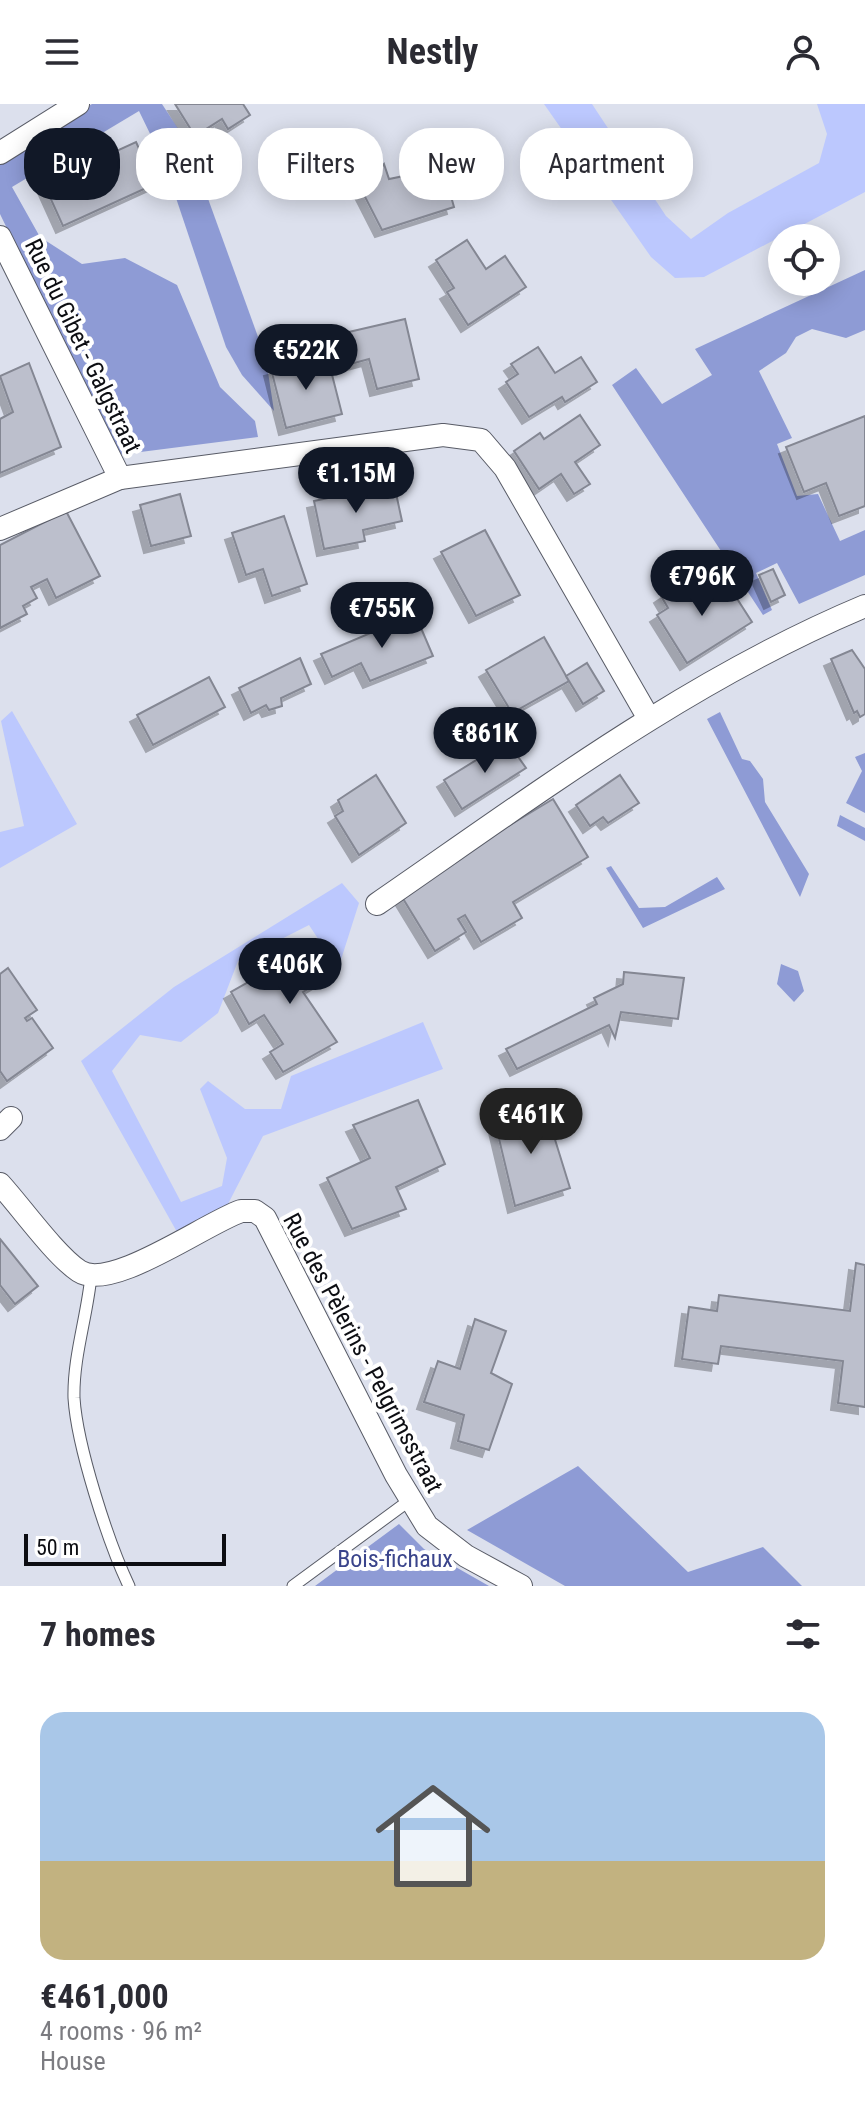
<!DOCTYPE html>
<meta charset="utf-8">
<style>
:root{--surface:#fff;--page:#f2f2f3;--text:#2b2b33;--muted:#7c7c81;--line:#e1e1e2;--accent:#111827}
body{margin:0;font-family:"Roboto Condensed",sans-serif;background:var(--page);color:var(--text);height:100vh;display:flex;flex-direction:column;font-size:30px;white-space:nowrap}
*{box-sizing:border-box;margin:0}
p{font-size:26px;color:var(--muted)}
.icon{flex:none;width:44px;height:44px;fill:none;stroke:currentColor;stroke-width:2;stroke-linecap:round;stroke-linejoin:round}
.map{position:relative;height:1482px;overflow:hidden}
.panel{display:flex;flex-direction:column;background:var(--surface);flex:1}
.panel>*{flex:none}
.banner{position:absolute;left:24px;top:24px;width:818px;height:72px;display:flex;gap:16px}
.buttons{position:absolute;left:768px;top:120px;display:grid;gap:16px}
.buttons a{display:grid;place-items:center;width:72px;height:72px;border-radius:50%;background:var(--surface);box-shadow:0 4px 20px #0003;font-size:40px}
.scale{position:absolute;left:24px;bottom:20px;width:202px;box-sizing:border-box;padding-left:8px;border:4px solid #0c0d12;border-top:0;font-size:22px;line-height:28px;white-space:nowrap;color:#0c0d12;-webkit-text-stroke:6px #fff;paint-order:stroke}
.price{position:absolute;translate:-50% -68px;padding:0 18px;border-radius:28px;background:var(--accent);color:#fff;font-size:26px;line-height:52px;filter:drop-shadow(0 2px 4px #0008)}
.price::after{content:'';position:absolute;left:50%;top:48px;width:24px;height:18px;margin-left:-12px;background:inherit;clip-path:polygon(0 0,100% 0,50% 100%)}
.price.on{background:#222;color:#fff}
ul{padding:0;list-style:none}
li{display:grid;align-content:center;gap:16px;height:424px;padding:0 40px}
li+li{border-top:2px solid var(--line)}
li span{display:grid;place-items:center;height:248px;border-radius:24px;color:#555}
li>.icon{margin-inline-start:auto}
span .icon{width:144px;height:144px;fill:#fffc;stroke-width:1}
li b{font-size:34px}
h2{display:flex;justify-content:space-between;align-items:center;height:96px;padding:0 40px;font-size:34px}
.pill{padding:0 28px;border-radius:32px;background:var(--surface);box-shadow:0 4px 20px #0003;font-size:28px;line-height:72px}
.pill.on{background:var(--accent);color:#fff}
header{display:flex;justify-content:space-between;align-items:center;height:104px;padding:0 40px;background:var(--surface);font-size:36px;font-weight:700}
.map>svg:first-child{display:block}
.green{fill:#bcc8fe}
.forest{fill:#8e9bd5}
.building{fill:#bcbfcc;stroke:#848793;stroke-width:2;filter:url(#shadow)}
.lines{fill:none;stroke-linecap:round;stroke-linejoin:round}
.lane-casing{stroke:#585b66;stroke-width:13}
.street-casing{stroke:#585b66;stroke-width:24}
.lane{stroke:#fff;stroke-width:11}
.street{stroke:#fff;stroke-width:22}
.labels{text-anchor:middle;stroke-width:8;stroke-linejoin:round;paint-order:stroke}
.street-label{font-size:24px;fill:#0c0d12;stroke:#fff}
.park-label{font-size:24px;fill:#3a448b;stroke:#fff}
</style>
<header><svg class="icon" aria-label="menu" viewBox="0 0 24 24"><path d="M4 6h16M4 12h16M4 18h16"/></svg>Nestly<svg class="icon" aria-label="person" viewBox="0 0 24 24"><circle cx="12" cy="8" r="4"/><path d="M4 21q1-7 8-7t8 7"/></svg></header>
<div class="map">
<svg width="865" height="1482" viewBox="0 0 865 1482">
<defs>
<filter id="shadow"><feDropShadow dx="-7" dy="7" stdDeviation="0" flood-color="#0004"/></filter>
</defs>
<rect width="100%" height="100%" fill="#dce0ed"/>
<!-- green -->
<g class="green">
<polygon points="544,0 592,0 666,112 691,135 728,109 819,59 827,30 817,0 865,0 865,88 704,173 675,174 651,153"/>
<polygon points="12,607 77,720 0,764 0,728 24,722 1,617"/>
<polygon points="342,779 359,799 338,865 309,821 238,857 218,909 181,938 140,931 112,967 181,1098 222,1082 227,1054 200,985 208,977 245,1005 281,1005 291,972 423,918 443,965 263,1032 228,1100 177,1128 81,957 174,883"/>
</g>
<!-- forest -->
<g class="forest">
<polygon points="92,0 162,0 203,63 172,75 139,7 12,83 40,133 82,160 125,154 177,181 220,283 255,317 258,333 117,351 0,110 0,56"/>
<polygon points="202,78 266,255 274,307 242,271 226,243 174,88"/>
<polygon points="865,166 865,226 846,234 812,225 796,233 786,249 759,267 792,334 777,340 797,392 818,390 840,437 865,426 865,471 799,500 777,459 756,469 772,506 763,511 612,281 636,264 662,300 712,271 695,245"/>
<polygon points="720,608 742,655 750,657 763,675 765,698 809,770 800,793 707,615"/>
<polygon points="865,649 865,709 846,699 862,667 855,653"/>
<polygon points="840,711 865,724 865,737 837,722"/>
<polygon points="611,762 639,804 665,803 717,773 725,785 643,824 606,764"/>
<polygon points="781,860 798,867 804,887 794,898 777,880"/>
<polygon points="578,1362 688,1468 763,1443 802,1482 565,1482 467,1426"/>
<polygon points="399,1420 424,1445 489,1482 315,1482"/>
</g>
<!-- building -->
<g class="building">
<polygon points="175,0 243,0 250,11 228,25 222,15 195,32"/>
<polygon points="136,38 155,80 63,122 44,80"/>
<polygon points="384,60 389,75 443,64 454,103 382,126 362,87"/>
<polygon points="467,136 486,165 505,152 526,183 468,221 447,188 454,184 436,156"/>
<polygon points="405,215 419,275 377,285 369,255 347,261 340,230"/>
<polygon points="538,243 555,269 581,253 597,278 565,298 562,293 529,313 506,278 518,270 511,260"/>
<polygon points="327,251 342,310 286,324 271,265"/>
<polygon points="29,259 61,343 0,369 0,315 13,308 0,272"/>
<polygon points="580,311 600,341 575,358 590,380 574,390 561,370 539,385 514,347 540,329 544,335"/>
<polygon points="865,312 865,402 839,412 826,379 804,388 786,343"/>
<polygon points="394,380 402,417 363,426 365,437 324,445 314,397"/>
<polygon points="180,390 191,432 151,442 140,401"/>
<polygon points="66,407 100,472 56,494 47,475 31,483 37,494 23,502 27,510 0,524 0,441"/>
<polygon points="284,412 307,480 272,492 263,465 246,471 232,429"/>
<polygon points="485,426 520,491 476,512 441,448"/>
<polygon points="773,465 785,491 771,498 759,471"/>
<polygon points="725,476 752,518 687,559 657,511 668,504 661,492 679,480 685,489 703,477 709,486"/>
<polygon points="415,510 433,552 370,577 361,559 332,573 321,550"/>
<polygon points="544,533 569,577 512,609 486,566"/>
<polygon points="852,546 865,565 865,610 860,613 857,607 854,609 831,555"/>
<polygon points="300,554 311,580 281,594 282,602 269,606 266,601 251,609 239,584"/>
<polygon points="587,559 604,587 583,600 566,572"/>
<polygon points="209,573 225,603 153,641 137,611"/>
<polygon points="507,637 526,664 462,705 444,676"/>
<polygon points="376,671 406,719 359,751 335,712 343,707 338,696"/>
<polygon points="620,671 639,699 608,719 603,713 590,722 576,701"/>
<polygon points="553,695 588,753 513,798 522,814 481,838 465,811 458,815 466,828 435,847 399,788"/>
<polygon points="317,839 333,870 303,888 337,938 283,968 270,948 283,940 264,911 249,920 231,888"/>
<polygon points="8,864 37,906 25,914 27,917 32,914 53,944 7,977 0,967 0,870"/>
<polygon points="624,868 684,874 678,915 621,908 615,934 609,921 517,965 506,945 597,900 594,894 623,880"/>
<polygon points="418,996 445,1060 396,1083 406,1105 352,1125 327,1074 370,1054 353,1021"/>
<polygon points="544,1000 570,1084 515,1102 495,1018"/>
<polygon points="0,1135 38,1182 15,1200 0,1181"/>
<polygon points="856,1159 865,1161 865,1303 838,1299 843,1257 721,1242 718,1260 682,1255 689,1203 717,1207 719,1191 850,1207"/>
<polygon points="475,1215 506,1227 491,1269 512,1280 489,1346 458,1337 464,1311 424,1298 438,1257 460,1265"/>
</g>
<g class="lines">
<defs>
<g id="lane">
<path d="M91 1172C87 1213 73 1253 74 1294 77 1342 108 1438 129 1482"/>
<polyline points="293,1482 410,1396"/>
</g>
<g id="street">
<polyline points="0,49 78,0"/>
<polyline points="0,133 120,374"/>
<polyline points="0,425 120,374 443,331 481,336 505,364 648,613"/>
<path d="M377 800C534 692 688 576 865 502"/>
<polyline points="0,1025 11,1014"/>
<path d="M0 1080C21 1103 55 1151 79 1167 111 1188 204 1120 241 1107H255L265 1114 396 1371 427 1422 466 1452 521 1482"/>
</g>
</defs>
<!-- lane casing -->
<use href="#lane" class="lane-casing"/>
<!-- street casing -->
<use href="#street" class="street-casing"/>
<!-- lane -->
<use href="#lane" class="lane"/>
<!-- street -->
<use href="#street" class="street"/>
</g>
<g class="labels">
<!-- street labels -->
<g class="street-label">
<text transform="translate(83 242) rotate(64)" y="8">Rue du Gibet - Galgstraat</text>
<text transform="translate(363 1249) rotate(62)" y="8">Rue des Pèlerins - Pelgrimsstraat</text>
</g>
<!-- park labels -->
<g class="park-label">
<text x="395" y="1463">Bois-fichaux</text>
</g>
</g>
</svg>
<div class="buttons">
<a><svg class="icon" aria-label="locate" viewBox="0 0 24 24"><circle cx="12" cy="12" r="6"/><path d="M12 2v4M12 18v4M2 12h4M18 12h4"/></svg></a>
</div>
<div class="scale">50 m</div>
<b class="price" style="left:306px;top:288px">€522K</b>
<b class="price" style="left:356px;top:411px">€1.15M</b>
<b class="price" style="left:702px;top:514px">€796K</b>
<b class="price" style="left:382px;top:546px">€755K</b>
<b class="price" style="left:485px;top:671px">€861K</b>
<b class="price" style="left:290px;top:902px">€406K</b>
<b class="price on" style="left:531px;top:1052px">€461K</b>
<div class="banner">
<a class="pill on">Buy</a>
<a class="pill">Rent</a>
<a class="pill">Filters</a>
<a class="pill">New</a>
<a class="pill">Apartment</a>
</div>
</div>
<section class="panel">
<h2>7 homes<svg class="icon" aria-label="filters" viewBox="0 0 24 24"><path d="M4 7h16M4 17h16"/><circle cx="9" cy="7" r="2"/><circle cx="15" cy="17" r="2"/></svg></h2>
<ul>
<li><span style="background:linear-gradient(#a9c7e8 60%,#c2b280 0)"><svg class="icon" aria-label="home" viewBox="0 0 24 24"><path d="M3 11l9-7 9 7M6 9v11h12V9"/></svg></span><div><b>€461,000</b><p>4 rooms · 96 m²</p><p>House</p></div></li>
</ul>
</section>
